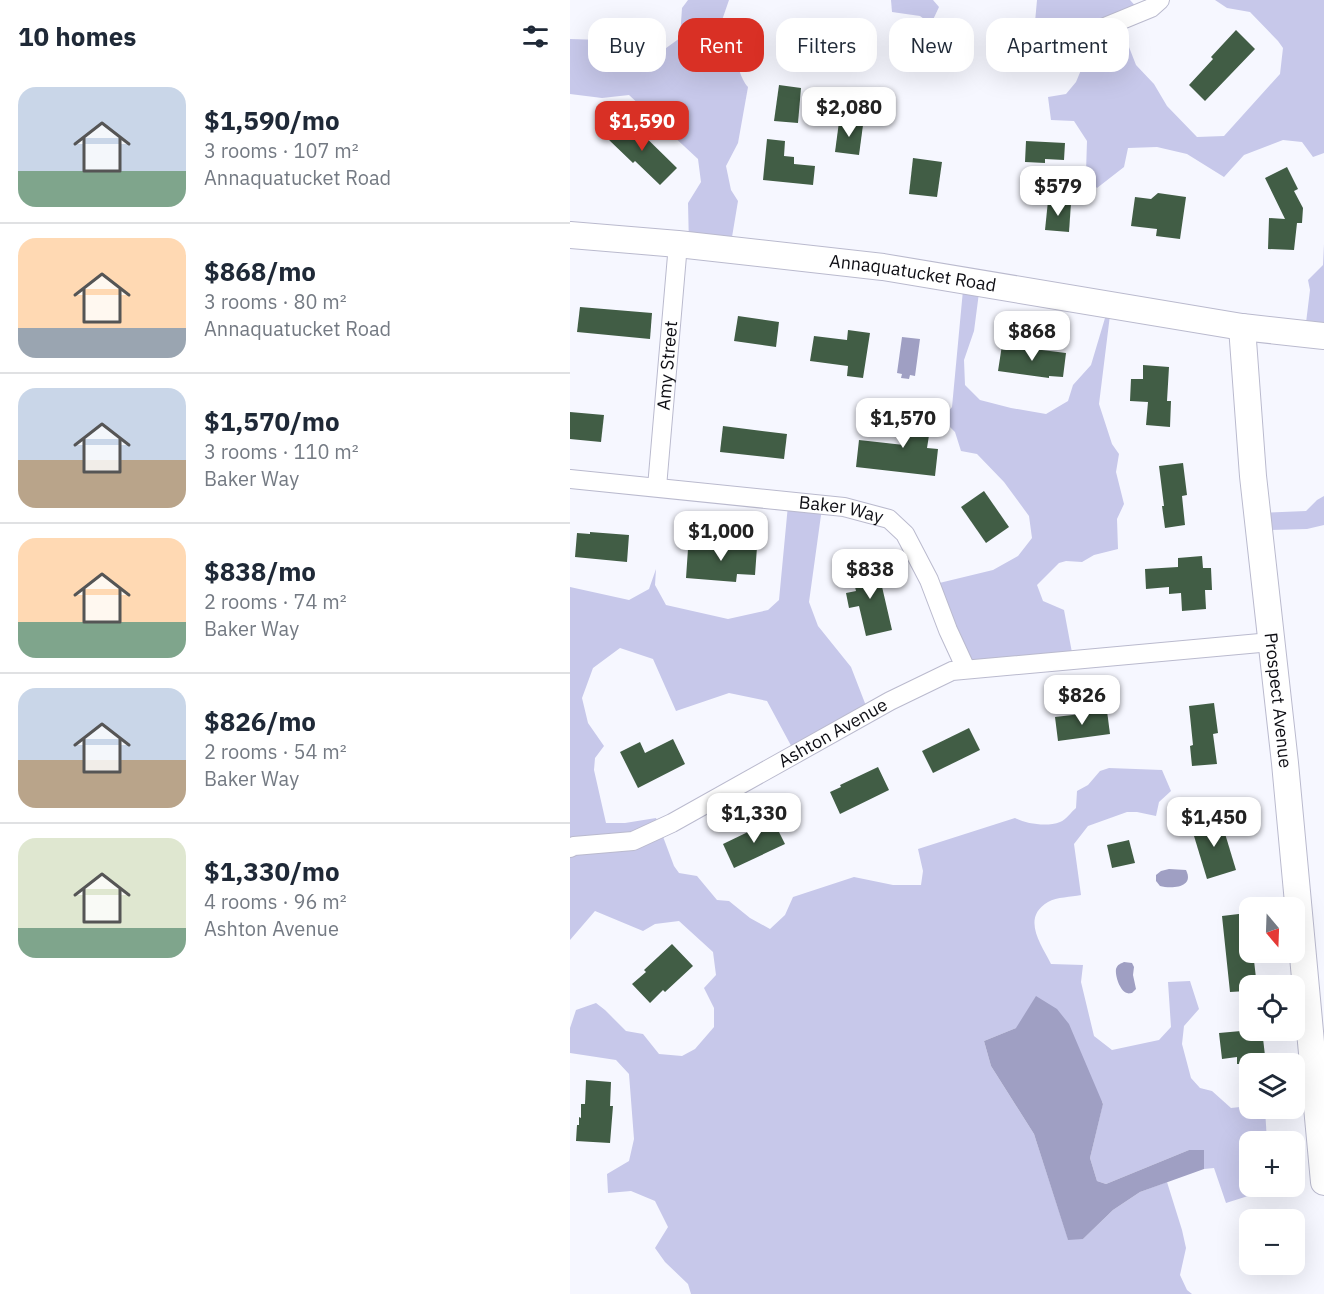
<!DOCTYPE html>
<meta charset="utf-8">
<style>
:root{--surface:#fff;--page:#f2f2f3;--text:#1f2937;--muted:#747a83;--line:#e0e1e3;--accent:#d93025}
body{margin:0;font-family:"IBM Plex Sans",sans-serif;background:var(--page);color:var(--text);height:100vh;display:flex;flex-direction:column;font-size:22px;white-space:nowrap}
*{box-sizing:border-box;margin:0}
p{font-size:20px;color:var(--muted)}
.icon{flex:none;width:33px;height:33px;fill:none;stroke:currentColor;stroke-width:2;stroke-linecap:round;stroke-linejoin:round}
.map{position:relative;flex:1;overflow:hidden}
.drawer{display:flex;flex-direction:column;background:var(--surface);width:570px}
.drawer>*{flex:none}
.top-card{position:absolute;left:18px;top:18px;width:570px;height:54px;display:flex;gap:12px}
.needle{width:39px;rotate:161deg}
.buttons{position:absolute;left:669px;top:897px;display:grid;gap:12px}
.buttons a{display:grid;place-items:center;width:66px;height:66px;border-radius:12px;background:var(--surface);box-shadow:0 6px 24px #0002;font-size:30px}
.price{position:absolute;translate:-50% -51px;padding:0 14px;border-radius:12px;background:#fff;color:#222;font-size:20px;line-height:39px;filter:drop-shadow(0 2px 3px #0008)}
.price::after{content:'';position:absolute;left:50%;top:36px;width:18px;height:14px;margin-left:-9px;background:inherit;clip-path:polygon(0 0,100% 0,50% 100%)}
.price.on{background:var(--accent);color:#fff}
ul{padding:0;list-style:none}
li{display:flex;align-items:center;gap:18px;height:150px;padding:0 18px}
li+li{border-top:2px solid var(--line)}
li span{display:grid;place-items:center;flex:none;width:168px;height:120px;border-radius:18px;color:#555}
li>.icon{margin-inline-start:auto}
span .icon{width:72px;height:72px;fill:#fffc;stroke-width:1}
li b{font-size:26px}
h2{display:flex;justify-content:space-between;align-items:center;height:72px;padding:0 18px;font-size:26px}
.chip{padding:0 21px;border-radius:18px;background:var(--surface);box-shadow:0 6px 24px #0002;font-size:21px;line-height:54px}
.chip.on{background:var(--accent);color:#fff}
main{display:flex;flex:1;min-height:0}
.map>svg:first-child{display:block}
.green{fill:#c7c8ea}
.water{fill:#9f9fc3}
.building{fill:#415d45}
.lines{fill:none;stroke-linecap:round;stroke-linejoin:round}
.street-casing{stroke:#babace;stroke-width:20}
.secondary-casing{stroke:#babace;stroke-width:28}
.street{stroke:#fff;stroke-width:18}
.secondary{stroke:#fff;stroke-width:26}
.labels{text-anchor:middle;stroke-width:6;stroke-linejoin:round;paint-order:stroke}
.street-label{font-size:18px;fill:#0e0e14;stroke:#fff}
</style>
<main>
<section class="drawer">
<h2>10 homes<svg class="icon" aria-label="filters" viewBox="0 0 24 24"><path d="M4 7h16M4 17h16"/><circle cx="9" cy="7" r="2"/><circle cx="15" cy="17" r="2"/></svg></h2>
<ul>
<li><span style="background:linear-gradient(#c9d6e8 70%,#7fa58c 0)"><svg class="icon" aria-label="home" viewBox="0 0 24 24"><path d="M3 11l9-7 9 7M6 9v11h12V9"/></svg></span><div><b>$1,590/mo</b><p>3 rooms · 107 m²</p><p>Annaquatucket Road</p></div></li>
<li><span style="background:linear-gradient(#ffd9b3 75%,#9aa5b1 0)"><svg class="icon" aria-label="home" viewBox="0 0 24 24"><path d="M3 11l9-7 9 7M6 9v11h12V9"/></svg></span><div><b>$868/mo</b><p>3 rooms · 80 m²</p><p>Annaquatucket Road</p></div></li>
<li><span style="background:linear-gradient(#c9d6e8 60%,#b9a48a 0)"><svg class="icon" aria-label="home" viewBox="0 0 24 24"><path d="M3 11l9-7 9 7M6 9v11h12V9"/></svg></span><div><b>$1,570/mo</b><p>3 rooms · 110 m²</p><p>Baker Way</p></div></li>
<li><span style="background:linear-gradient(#ffd9b3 70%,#7fa58c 0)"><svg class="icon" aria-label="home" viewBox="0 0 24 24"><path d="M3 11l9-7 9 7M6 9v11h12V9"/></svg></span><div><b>$838/mo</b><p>2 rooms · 74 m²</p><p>Baker Way</p></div></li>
<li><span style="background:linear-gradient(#c9d6e8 60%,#b9a48a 0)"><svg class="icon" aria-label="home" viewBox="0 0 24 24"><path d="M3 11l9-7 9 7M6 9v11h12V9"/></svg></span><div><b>$826/mo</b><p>2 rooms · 54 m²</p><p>Baker Way</p></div></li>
<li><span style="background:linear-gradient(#dfe7d0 75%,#7fa58c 0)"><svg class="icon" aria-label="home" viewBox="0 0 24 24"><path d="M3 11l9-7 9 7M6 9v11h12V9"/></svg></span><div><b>$1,330/mo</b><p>4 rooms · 96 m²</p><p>Ashton Avenue</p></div></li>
</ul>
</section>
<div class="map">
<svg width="754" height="1294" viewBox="0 0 754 1294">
<rect width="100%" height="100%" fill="#f6f7ff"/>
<!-- green -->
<g class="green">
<path d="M118 0H159L150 26 171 38C167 42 166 42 166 47 164 57 171 80 178 87L168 143 156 166 161 190 168 201 160 249 119 246 118 203 131 182 128 159 59 95 32 98 0 94V39L32 40 92 51 110 38 112 8Z"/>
<polygon points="321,0 363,0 369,7 361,24 350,16 322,12"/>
<polygon points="467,0 560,0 571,12 550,24 566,65 584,84 597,106 627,137 654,136 710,74 713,48 708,41 680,12 657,8 645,0 754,0 754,153 743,157 732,142 713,140 674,155 654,177 617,154 587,147 558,148 554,167 527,188 519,179 516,172 517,141 504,121 481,120 478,97 496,94 506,82 527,32 521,27 486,37 475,25 465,22"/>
<polygon points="754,244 754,337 735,331 740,290 738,280 753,265"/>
<polygon points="410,285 404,331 394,360 395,385 410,400 441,408 476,414 498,401 503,385 521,365 538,308 541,307 529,404 542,444 549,454 546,472 554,504 547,519 548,549 524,555 512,562 496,561 489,563 467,585 473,601 494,610 503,658 396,670 361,585 423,570 448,556 462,538 459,516 434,482 407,454 391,451 385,432 372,419 382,407 393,290"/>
<polygon points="754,496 754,525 737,529 695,530 689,513 736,511 747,500"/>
<path d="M218 505 252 508 239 602 248 626 281 667 298 711 225 753 197 701 159 693 106 711 83 659 50 648 23 668 12 698 18 723 34 746 25 758 24 770 36 823H55L86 818 104 866 109 873 127 876 147 900 159 901 180 918 200 929 215 915 223 897 284 877 323 885H351L353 871 348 849 445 818C457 824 477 827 490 822 496 820 501 812 506 808L507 791 518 785 530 771 539 768 592 770 601 791 589 802 586 816 567 812H557L518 826 504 844 511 895C501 897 487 897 478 902 451 918 471 944 481 964L513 965 511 982 524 1036 542 1050 589 1040 601 1027 598 982 620 981 629 1009 614 1026 612 1044 621 1078 630 1088 642 1091 661 1108 679 1106 680 1108 695 1109 697 1141 680 1142V1186L700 1187V1189L656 1203 644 1168 634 1169 633 1150H619L536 1184 527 1181 520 1158 533 1103 446 1028 414 1041 421 1066 464 1134 498 1239H513L543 1210 570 1192 597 1182 612 1230 616 1248 610 1275 617 1290 622 1294H121L118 1284 95 1262 85 1248 98 1227 85 1201 61 1191 38 1193 37 1174 59 1161 64 1139 59 1074 46 1060 0 1053V1028L6 1010 26 1003 35 1010 56 1031 73 1034 89 1054 112 1056 125 1049 144 1027V1008L134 988 146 975 143 952 109 921 85 924 73 931 25 911 0 940V587L59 600 79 589 86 569 85 585 96 605 158 619 198 610 209 600Z"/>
</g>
<!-- water -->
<g class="water">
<polygon points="332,337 350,339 345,376 340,375 339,379 331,378 332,374 327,373"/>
<path d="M599 869 616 870C625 888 601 889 590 886L586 881V875L591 871Z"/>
<path d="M554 962 562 963 564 967 563 975 566 989 562 993C561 993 559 994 557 993 550 991 545 976 546 969 548 964 550 964 554 962Z"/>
<polygon points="466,996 487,1009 499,1024 533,1104 520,1158 527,1181 536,1184 619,1150 634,1150 634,1169 570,1192 543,1210 513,1239 498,1240 464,1134 421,1066 414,1041 446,1028"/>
</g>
<!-- building -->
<g class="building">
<polygon points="666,30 685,49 635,101 619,85 643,59 641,57"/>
<polygon points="209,85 231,88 228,123 204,121"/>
<polygon points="57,119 107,168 90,185 65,161 63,163 38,139"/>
<polygon points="269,122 293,125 289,155 265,152"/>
<polygon points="197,139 215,141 214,156 224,157 224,164 245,166 243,185 193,180"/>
<polygon points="456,141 495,143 494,160 475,159 475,163 455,162"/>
<polygon points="343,158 372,162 367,197 339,194"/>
<polygon points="717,167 728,189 724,191 733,208 732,223 727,223 724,250 698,249 699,218 715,219 695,178"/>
<polygon points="588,193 616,197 610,239 586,236 587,229 561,226 565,197 581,199"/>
<polygon points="478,201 501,203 499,232 475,230"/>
<polygon points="10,307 82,313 80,339 7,332"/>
<polygon points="168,316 209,322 206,347 164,341"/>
<polygon points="278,330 300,333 293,378 277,376 278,366 240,361 244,336 277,340"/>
<polygon points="432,345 496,353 493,377 479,376 479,378 428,371"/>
<polygon points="573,365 599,367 597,401 601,401 600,427 576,425 578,402 560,401 561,379 573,379"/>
<polygon points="340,406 363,410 357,448 368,449 365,476 286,467 289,440 334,445"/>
<polygon points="0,412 34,415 31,442 0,439"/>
<polygon points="153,426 217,434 214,459 150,452"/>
<polygon points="613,463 617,495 612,496 615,525 595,528 592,506 594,506 589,466"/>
<polygon points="414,491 439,527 416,543 391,507"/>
<polygon points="20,532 59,535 57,562 5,557 7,533 20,534"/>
<polygon points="134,544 187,547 185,575 167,574 166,582 116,578 118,549 131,550 131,546 134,547"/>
<polygon points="632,556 633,568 641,568 642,590 635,590 636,609 612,611 611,593 599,594 599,587 576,589 575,569 608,567 608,558"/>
<polygon points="307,565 322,630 296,636 289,606 279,608 276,593 286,591 281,571"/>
<polygon points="644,703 648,733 643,734 647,764 622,766 620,746 623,745 619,706"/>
<polygon points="537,711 540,734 488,741 485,717"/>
<polygon points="399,728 410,750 363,773 352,751"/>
<polygon points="103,739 115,764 68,788 50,752 70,742 75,753"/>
<polygon points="308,767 319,790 270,814 260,792 271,787 270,785"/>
<polygon points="650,817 666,870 637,879 621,826"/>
<polygon points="203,820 215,844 164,868 153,844"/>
<polygon points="559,840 565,863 542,868 537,845"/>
<polygon points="677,913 680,952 683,952 686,978 676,979 677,991 660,992 652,916"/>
<polygon points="102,944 123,966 95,992 93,990 80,1003 62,984 76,972 74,970"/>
<polygon points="682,1030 692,1030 696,1064 667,1064 667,1057 652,1059 649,1033"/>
<polygon points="16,1080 41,1082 40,1106 43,1106 40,1143 6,1141 7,1125 9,1125 9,1117 11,1118 11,1104 15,1104"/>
</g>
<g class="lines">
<defs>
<g id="street">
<polyline points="525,31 581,8 590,0"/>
<path id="s1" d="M0 479 274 507 319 519 335 534 359 580 378 630 396 669"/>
<path id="s2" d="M87 487 108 244"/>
<path id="s3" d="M0 848 4 846 63 841 102 823 320 701 382 671 701 642"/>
</g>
<g id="secondary">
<path id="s4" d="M0 235 108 244 313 267 672 327 754 336"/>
<path id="s5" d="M672 327 683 476 715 763 754 1182"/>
</g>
</defs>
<!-- street casing -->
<use href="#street" class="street-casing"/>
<!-- secondary casing -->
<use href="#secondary" class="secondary-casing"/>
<!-- street -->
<use href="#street" class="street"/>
<!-- secondary -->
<use href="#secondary" class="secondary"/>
</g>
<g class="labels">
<!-- street labels -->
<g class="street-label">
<text dy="6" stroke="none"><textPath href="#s4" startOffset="345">Annaquatucket Road</textPath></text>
<text dy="6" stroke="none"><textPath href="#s2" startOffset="122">Amy Street</textPath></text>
<text dy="6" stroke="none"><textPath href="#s1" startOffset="273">Baker Way</textPath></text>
<text dy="6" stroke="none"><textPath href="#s5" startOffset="375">Prospect Avenue</textPath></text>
<text dy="6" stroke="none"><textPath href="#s3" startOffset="291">Ashton Avenue</textPath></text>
</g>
</g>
</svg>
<div class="buttons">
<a><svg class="needle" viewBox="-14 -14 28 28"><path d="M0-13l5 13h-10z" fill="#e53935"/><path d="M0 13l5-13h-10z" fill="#747a83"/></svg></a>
<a><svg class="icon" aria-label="locate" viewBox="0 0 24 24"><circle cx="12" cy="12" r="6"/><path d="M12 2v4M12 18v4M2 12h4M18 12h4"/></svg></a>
<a><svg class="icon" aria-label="layers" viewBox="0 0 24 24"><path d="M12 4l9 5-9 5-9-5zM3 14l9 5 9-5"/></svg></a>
<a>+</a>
<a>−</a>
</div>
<b class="price" style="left:279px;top:138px">$2,080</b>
<b class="price on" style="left:72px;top:152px">$1,590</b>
<b class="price" style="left:488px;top:217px">$579</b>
<b class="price" style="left:462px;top:362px">$868</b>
<b class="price" style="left:333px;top:449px">$1,570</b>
<b class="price" style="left:151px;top:562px">$1,000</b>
<b class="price" style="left:300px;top:600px">$838</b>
<b class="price" style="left:512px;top:726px">$826</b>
<b class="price" style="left:184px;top:844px">$1,330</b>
<b class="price" style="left:644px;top:848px">$1,450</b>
<div class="top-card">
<a class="chip">Buy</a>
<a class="chip on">Rent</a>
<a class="chip">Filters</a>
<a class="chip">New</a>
<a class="chip">Apartment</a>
</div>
</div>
</main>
